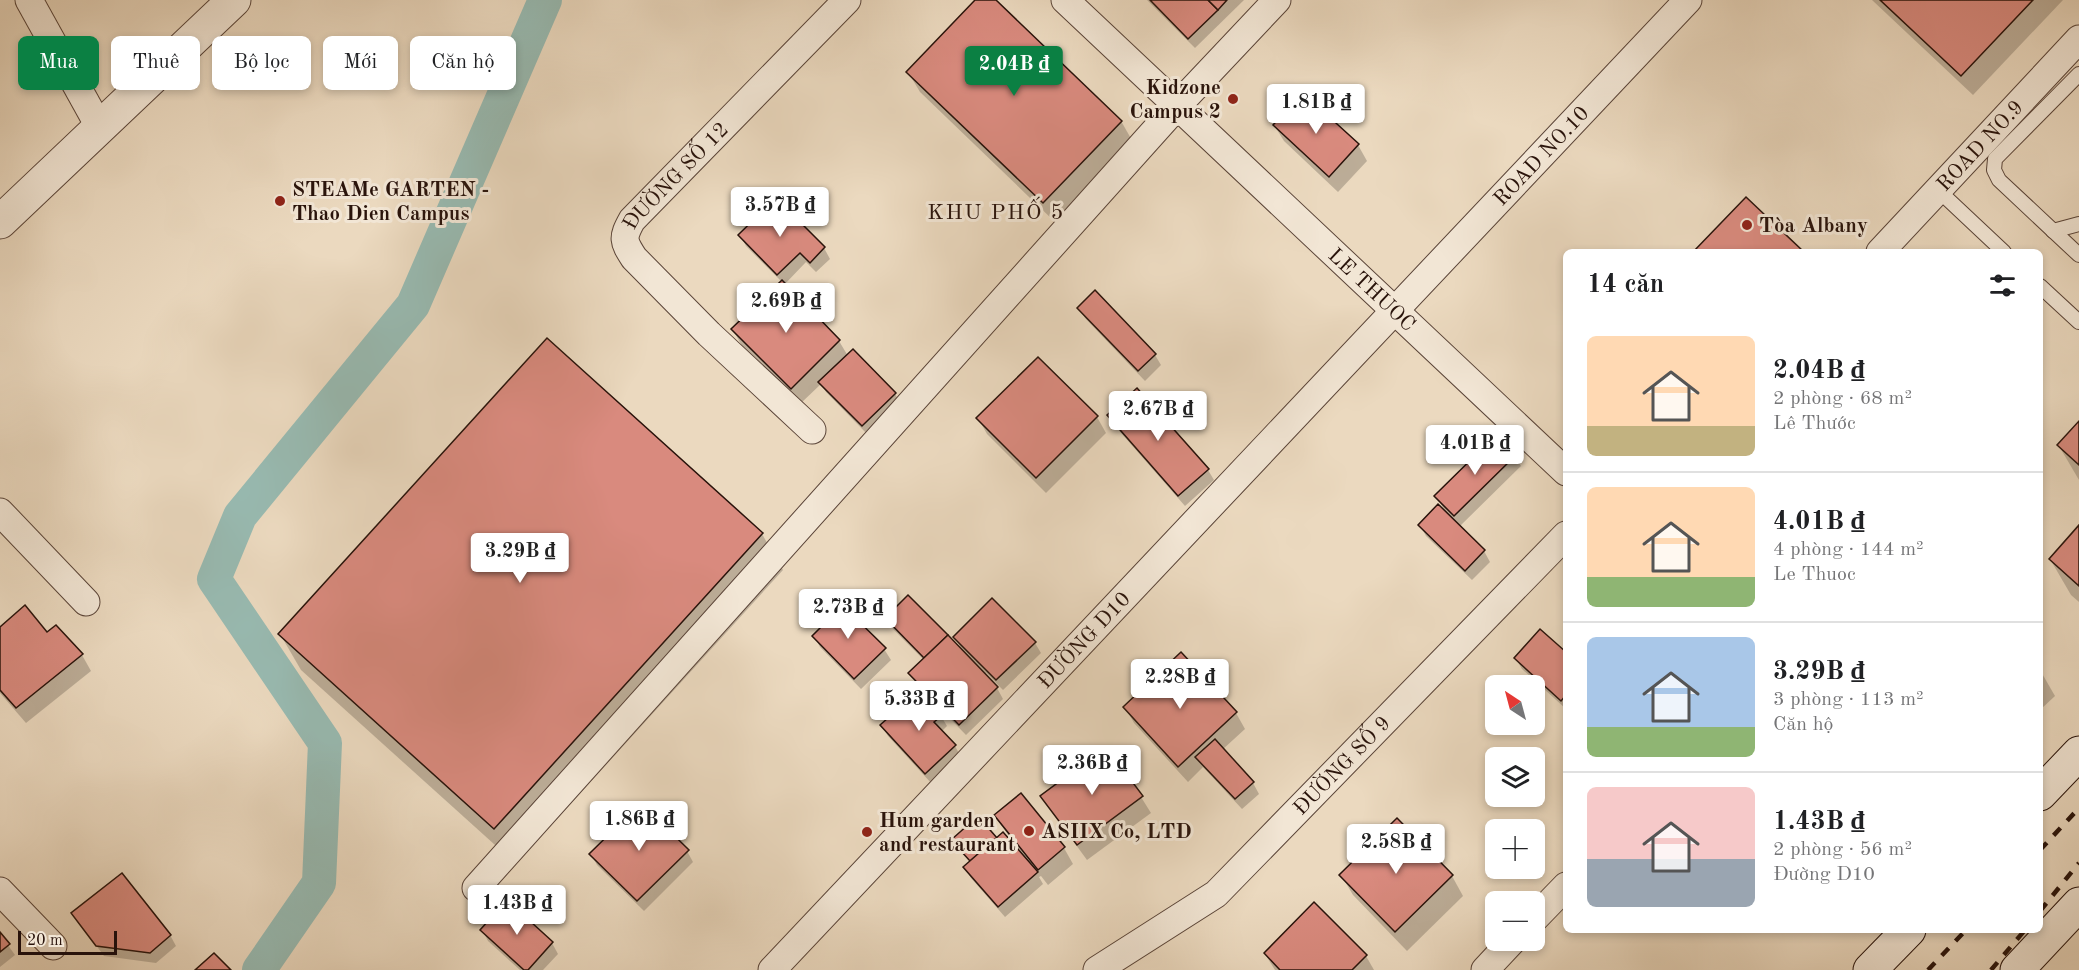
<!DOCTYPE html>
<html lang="vi">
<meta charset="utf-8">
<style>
:root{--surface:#fff;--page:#f2f2f2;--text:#202124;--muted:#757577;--line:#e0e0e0;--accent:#0b8043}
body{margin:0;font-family:"Old Standard TT",serif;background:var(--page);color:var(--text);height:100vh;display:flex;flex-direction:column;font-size:22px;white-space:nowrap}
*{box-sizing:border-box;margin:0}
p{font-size:20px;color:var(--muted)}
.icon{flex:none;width:33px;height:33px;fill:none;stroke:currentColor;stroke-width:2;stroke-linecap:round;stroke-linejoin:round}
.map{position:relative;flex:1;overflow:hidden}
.drawer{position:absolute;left:1563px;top:249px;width:480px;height:684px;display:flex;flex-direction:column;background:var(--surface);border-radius:9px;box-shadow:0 3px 9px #0003}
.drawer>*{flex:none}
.guide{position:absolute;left:18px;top:36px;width:570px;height:54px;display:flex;gap:12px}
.needle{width:39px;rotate:324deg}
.controls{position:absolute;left:1485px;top:675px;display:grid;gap:12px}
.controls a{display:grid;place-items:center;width:60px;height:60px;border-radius:9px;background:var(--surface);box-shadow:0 3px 9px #0003;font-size:30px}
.scale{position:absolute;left:18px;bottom:15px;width:99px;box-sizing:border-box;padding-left:6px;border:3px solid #29130b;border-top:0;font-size:16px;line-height:21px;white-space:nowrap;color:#29130b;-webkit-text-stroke:4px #f2e6d5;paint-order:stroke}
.price{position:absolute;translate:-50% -51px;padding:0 14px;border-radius:6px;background:#fff;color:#222;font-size:20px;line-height:39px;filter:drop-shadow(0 2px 3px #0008)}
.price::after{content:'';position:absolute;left:50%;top:36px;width:18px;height:14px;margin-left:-9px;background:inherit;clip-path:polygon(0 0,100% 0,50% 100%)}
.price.current{background:var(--accent);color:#fff}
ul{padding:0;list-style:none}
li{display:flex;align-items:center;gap:18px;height:150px;padding:0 24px}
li+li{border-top:2px solid var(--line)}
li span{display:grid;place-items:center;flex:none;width:168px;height:120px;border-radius:9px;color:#555}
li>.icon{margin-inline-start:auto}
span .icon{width:72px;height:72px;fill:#fffc;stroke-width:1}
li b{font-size:26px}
h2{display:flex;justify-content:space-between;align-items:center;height:72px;padding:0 24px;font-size:26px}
.pill{padding:0 21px;border-radius:9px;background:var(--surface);box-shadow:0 3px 9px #0003;font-size:21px;line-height:54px}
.pill.current{background:var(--accent);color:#fff}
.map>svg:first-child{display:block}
.shadow{fill:#0003}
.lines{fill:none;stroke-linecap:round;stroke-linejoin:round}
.canal{stroke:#98bab1;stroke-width:34}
.building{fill:#d98a7e;stroke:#29130b;stroke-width:1.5}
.service-casing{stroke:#5a4438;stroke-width:16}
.minor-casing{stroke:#5a4438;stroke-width:29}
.tertiary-casing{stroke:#5a4438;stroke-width:35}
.secondary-casing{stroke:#29130b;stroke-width:35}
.service{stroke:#f2e6d5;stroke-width:14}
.minor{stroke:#f2e6d5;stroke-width:27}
.tertiary{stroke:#f2e6d5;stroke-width:33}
.secondary{stroke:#f2e6d5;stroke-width:33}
.rail{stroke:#29130b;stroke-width:4.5;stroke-dasharray:10 10;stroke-linecap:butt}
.poi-dot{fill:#8f2418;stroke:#f2e6d5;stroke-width:2}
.labels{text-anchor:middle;stroke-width:6;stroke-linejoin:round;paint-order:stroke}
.poi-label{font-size:21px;font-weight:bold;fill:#29130b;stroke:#f2e6d5;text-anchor:start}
.street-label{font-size:21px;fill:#29130b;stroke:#f2e6d5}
.neighbourhood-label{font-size:22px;letter-spacing:1.5px;fill:#29130b;stroke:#f2e6d5}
</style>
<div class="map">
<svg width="2079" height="970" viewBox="0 0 2079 970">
<rect width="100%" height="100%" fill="#ebd9bf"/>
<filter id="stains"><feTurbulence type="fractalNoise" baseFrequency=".00333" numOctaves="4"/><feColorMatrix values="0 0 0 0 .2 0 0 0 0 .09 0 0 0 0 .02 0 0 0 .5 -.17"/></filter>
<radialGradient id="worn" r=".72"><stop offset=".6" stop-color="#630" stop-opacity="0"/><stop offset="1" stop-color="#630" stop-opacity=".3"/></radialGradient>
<!-- shadow -->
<g class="shadow">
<polygon points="977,0 994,0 1121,121 1133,142 1055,222 920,92 908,72"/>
<polygon points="1147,0 1244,0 1195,48"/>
<polygon points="1872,0 2063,0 1973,95"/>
<polygon points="1274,125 1358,145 1367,161 1338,192 1284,141"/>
<polygon points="740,235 824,248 830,259 816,272 806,262 784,285 839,341 848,356 895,394 901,404 869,436 826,392 821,384 800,404 742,346 733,330 782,282 746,246"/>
<polygon points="1079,308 1155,355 1161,365 1145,381 1085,318"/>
<polygon points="1038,359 1097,417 1106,433 1046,493 987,434 978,418"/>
<polygon points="1109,415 1208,470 1214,480 1185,506 1115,426"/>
<polygon points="2079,423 2079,480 2059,446"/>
<polygon points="1515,456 1521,466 1459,527 1484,551 1490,562 1472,580 1426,536 1420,525 1445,511 1436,496"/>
<polygon points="2079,527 2079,602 2071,595 2050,559"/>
<polygon points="762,534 783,570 516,864 301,670 280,634"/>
<polygon points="824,614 884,649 891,660 861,689 820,647 814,636 828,622"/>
<polygon points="887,618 963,652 955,637 1035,643 1041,653 1003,690 986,673 984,675 997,688 1003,699 966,735 923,691 921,693 941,716 947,726 941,732 955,746 961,757 932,784 888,736 882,726 922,690 910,673 924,660 893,629"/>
<polygon points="0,629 47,635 82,655 91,671 26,723 0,693"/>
<polygon points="1566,654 1566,709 1522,669 1516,659"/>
<polygon points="2040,670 2055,696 2040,710"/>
<polygon points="1125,707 1236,713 1245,729 1222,750 1253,783 1259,794 1242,809 1203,767 1188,782 1134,723"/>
<polygon points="1105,749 1141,797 1151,813 1087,860 1052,812 1042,796"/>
<polygon points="1021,795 1064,848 1073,864 1048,885 1041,876 1039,877 1043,884 1005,917 971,878 965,867 971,862 953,841 996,838 1009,841 1011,839 995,816"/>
<polygon points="687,851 693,862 644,911 597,865 591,854"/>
<polygon points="1341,875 1452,876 1463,896 1407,951 1353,895"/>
<polygon points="507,902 552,943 558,954 543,970 520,970 488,941 482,930"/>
<polygon points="73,914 170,935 176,946 156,963 104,956"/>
<polygon points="0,934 15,955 0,967"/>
<polygon points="1265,954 1366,956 1374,970 1275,970"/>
</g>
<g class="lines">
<!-- canal -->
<polyline class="canal" points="259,970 319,883 325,743 214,579 240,516 413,305 545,0"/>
</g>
<!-- building -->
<g class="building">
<polygon points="975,0 996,0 1122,121 1043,203 906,72"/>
<polygon points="1150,0 1208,0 1218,10 1188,39"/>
<polygon points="1208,0 1227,0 1218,10"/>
<polygon points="1880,0 2033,0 1961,76"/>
<polygon points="1303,93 1359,144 1329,177 1273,125"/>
<polygon points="1746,197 1804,252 1693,252"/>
<polygon points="776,198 825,247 810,263 800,253 777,275 738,235"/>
<polygon points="782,280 840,340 791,389 731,329"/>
<polygon points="1095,290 1156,354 1138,371 1077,308"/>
<polygon points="547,338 763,533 494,829 278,634"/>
<polygon points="853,349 896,393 862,426 818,382"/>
<polygon points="1038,357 1098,416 1036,478 976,418"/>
<polygon points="1137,388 1209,469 1178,496 1107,415"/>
<polygon points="2079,421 2079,465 2057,445"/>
<polygon points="1496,435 1516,455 1454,516 1434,496"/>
<polygon points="1438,504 1485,550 1465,571 1418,525"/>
<polygon points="2079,525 2079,586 2049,559"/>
<polygon points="908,595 948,635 924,658 885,618"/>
<polygon points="992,598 1036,642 996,680 953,637"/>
<polygon points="837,600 886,648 854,679 812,636 828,620 822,614"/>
<polygon points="25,605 47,632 56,625 83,654 16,708 0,690 0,627"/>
<polygon points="1540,629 1566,652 1566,695 1561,701 1514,658"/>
<polygon points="948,635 998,687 959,725 908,673"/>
<polygon points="1181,652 1237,712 1178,767 1123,707"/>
<polygon points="920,690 943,715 934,722 956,745 925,774 880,725"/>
<polygon points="1215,739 1254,782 1235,799 1195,757"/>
<polygon points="1106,747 1143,796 1077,845 1040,796"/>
<polygon points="1021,793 1065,847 1038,870 994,815"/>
<polygon points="641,803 689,850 637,901 589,854"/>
<polygon points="978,816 997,838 970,861 951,840"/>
<polygon points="1397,818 1453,875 1395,932 1339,875"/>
<polygon points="1003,832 1038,872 998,907 963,867"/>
<polygon points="122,873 171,935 150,953 96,946 71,913"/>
<polygon points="507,900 553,942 528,970 524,970 480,930"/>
<polygon points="1314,902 1367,955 1352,970 1280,970 1264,953"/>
<polygon points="0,932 10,944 0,952"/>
<polygon points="214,953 231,970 195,970"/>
</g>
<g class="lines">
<defs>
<g id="service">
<polyline points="2079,74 1995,159 1994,170 1999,180 2079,255"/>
<polyline points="1938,190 2004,252"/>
<polyline points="2053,231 2079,224"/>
<polyline points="2040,286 2079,322"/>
</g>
<g id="minor">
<polyline points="29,0 100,128"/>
<path id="s1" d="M1065 0 1566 472"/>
<path id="s2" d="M1880 252 2079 39"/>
<path id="s3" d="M812 430 709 334 634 258C623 241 622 238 632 220L847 0"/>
<polyline points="0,512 86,602"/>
<polyline points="476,888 1177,106 1277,0"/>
<polyline points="0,891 53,946"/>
<polyline points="1534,919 1566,886"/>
<path id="s4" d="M772 970 1688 0"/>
<path id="s5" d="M1097 970 1216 894 1566 535"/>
<polyline points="1485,970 1513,940"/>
</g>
<polyline id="tertiary" points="0,222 234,0"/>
<g id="secondary">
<polyline points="2040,794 2079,753"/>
<polyline points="1870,970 1909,930"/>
<polyline points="2017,970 2079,904"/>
</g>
</defs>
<!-- service casing -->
<use href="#service" class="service-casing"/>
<!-- minor casing -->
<use href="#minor" class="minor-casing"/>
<!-- tertiary casing -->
<use href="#tertiary" class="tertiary-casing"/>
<!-- secondary casing -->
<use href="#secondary" class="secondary-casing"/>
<!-- service -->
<use href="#service" class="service"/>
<!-- minor -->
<use href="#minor" class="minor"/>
<!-- tertiary -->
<use href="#tertiary" class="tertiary"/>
<!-- secondary -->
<use href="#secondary" class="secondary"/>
<!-- rail -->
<g class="rail">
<polyline points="2040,850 2079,808"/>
<polyline points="2040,911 2079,863"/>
<polyline points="1928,970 1966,930"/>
<polyline points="1991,970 2025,930"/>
</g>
</g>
<!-- markers -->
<g class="poi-dot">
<circle cx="1233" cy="99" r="6"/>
<circle cx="280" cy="201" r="6"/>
<circle cx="1747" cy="225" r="6"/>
<circle cx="1029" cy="831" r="6"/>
<circle cx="867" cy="832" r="6"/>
</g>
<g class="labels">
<!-- poi labels -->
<g class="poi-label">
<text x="1221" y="94" text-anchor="end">Kidzone<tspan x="1221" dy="24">Campus 2</tspan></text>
<text x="292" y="196">STEAMe GARTEN -<tspan x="292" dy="24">Thao Dien Campus</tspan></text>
<text x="1759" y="232">Tòa Albany</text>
<text x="879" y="827">Hum garden<tspan x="879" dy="24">and restaurant</tspan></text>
<text x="1041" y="838">ASIIX Co, LTD</text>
</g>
<!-- street labels -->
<g class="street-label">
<text dy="7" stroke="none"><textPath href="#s2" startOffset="146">ROAD NO.9</textPath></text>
<text dy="7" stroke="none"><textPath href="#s4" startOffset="1120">ROAD NO.10</textPath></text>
<text dy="7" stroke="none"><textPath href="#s3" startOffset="351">ĐƯỜNG SỐ 12</textPath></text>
<text dy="7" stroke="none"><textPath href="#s1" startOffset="422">LE THUOC</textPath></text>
<text dy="7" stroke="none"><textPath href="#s4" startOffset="454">ĐƯỜNG D10</textPath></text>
<text dy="7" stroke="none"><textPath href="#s5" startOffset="321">ĐƯỜNG SỐ 9</textPath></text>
</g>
<!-- neighbourhood labels -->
<g class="neighbourhood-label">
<text x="996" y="219">KHU PHỐ 5</text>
</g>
</g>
<rect width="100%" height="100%" filter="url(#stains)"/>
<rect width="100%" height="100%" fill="url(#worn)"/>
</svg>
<div class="controls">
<a><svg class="needle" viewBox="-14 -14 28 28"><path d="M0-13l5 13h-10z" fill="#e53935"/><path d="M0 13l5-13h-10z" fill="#757577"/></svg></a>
<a><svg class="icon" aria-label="layers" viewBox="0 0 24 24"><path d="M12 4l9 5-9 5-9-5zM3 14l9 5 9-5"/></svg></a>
<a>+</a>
<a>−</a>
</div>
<div class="scale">20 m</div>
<b class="price current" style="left:1014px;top:97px">2.04B ₫</b>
<b class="price" style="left:1316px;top:135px">1.81B ₫</b>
<b class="price" style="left:780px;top:238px">3.57B ₫</b>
<b class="price" style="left:786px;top:334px">2.69B ₫</b>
<b class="price" style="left:1158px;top:442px">2.67B ₫</b>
<b class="price" style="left:1475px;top:476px">4.01B ₫</b>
<b class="price" style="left:520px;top:584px">3.29B ₫</b>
<b class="price" style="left:848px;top:640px">2.73B ₫</b>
<b class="price" style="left:1180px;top:710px">2.28B ₫</b>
<b class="price" style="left:919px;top:732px">5.33B ₫</b>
<b class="price" style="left:1092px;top:796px">2.36B ₫</b>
<b class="price" style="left:639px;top:852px">1.86B ₫</b>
<b class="price" style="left:1396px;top:875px">2.58B ₫</b>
<b class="price" style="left:517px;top:936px">1.43B ₫</b>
<div class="guide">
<a class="pill current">Mua</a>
<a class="pill">Thuê</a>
<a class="pill">Bộ lọc</a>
<a class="pill">Mới</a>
<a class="pill">Căn hộ</a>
</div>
<section class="drawer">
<h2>14 căn<svg class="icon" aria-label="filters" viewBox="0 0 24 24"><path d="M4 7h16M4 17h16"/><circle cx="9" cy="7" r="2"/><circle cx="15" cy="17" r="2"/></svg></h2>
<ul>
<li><span style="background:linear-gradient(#ffd9b3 75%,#c2b280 0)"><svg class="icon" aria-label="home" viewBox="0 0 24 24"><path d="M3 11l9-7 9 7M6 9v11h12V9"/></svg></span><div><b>2.04B ₫</b><p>2 phòng · 68 m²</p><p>Lê Thước</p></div></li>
<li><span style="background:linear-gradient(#ffd9b3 75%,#8fb573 0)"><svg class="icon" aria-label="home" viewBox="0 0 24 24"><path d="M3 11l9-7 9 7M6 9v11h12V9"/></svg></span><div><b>4.01B ₫</b><p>4 phòng · 144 m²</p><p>Le Thuoc</p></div></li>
<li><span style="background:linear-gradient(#a9c7e8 75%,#8fb573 0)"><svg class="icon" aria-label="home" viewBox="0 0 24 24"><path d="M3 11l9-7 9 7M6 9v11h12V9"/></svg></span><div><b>3.29B ₫</b><p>3 phòng · 113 m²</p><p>Căn hộ</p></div></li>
<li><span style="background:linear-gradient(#f6c9c9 60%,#9aa5b1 0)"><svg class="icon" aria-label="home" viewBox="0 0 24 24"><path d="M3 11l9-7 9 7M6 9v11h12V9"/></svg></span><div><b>1.43B ₫</b><p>2 phòng · 56 m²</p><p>Đường D10</p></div></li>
</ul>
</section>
</div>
